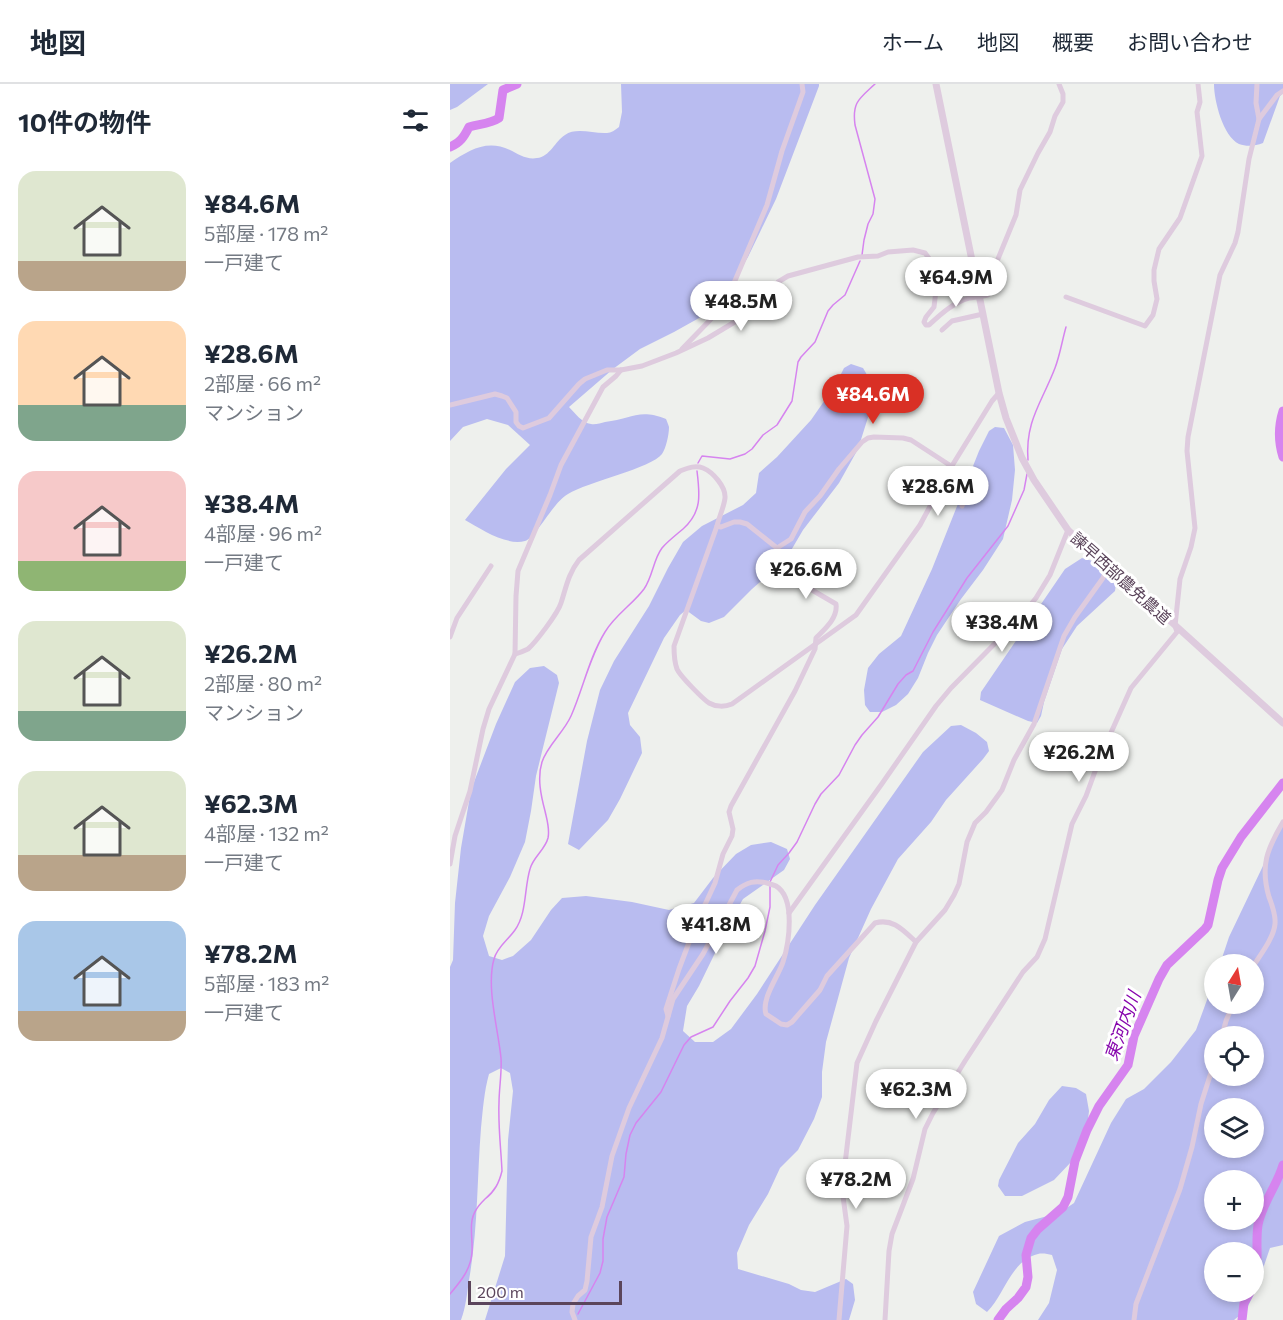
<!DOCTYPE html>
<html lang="ja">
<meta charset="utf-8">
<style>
:root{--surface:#fff;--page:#f6f6f7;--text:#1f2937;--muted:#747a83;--line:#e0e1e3;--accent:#d93025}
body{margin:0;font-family:Commissioner,"Noto Sans JP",sans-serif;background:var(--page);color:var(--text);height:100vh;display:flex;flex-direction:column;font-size:22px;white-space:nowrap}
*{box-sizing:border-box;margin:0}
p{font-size:20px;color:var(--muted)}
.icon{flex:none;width:33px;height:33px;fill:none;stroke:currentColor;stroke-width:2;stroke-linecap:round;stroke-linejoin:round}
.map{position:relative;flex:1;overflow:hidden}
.sheet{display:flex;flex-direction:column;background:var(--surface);width:450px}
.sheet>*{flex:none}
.needle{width:39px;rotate:11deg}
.controls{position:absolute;left:754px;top:870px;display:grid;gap:12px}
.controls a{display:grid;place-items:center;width:60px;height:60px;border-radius:50%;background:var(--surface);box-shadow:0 3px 9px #0003;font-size:30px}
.scale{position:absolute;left:18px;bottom:15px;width:154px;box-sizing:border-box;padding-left:6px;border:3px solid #5b455b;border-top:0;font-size:16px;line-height:21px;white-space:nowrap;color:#5b455b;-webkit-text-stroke:4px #fff;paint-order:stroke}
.price{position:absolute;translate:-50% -51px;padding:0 14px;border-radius:21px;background:#fff;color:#222;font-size:20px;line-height:39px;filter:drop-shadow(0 2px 3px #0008)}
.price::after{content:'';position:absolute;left:50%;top:36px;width:18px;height:14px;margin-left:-9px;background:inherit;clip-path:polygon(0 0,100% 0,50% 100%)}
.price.active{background:var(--accent);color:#fff}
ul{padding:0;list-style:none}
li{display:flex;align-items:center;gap:18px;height:150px;padding:0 18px}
li span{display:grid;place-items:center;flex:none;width:168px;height:120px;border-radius:18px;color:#555}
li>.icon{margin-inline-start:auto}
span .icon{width:72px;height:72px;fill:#fffc;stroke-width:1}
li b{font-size:26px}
h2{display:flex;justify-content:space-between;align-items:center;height:72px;padding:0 18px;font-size:26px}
header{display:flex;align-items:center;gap:36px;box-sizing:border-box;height:84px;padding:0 30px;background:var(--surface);border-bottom:2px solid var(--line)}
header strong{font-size:28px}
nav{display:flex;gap:33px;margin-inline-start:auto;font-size:21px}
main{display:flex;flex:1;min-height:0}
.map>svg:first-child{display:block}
.green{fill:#b9bcf0;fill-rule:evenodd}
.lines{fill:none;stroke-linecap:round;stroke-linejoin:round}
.stream{stroke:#d684ef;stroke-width:1.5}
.river{stroke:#d684ef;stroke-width:9}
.minor{stroke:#decbde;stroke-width:5}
.tertiary{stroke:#decbde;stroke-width:7}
.labels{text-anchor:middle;stroke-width:6;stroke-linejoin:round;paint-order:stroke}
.street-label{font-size:16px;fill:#5b455b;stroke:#fff}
.water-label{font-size:18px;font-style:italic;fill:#8706ad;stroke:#fff}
</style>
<header>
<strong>地図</strong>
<nav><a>ホーム</a><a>地図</a><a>概要</a><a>お問い合わせ</a></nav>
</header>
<main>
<section class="sheet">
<h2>10件の物件<svg class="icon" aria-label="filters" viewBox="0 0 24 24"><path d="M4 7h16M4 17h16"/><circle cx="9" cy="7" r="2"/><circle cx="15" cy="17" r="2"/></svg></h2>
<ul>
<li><span style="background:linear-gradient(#dfe7d0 75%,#b9a48a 0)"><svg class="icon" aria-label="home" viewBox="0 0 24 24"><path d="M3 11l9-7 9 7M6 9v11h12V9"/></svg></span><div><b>¥84.6M</b><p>5部屋 · 178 m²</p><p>一戸建て</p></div></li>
<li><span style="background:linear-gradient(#ffd9b3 70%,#7fa58c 0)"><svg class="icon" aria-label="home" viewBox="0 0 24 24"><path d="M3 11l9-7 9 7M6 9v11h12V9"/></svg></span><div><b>¥28.6M</b><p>2部屋 · 66 m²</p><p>マンション</p></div></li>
<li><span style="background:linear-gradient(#f6c9c9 75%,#8fb573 0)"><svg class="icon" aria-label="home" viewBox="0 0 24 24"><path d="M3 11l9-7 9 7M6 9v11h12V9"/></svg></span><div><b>¥38.4M</b><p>4部屋 · 96 m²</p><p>一戸建て</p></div></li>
<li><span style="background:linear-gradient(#dfe7d0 75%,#7fa58c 0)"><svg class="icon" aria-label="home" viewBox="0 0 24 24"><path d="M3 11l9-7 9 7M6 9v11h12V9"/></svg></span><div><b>¥26.2M</b><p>2部屋 · 80 m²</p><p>マンション</p></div></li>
<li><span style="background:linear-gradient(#dfe7d0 70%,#b9a48a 0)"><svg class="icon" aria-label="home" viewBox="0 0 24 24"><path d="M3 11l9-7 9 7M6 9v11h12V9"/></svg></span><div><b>¥62.3M</b><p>4部屋 · 132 m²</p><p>一戸建て</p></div></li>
<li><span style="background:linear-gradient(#a9c7e8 75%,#b9a48a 0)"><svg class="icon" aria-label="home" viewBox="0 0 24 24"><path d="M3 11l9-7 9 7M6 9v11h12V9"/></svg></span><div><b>¥78.2M</b><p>5部屋 · 183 m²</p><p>一戸建て</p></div></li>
</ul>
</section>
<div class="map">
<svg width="833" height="1236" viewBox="0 0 833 1236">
<rect width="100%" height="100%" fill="#eef0ed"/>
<!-- green -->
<g class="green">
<polygon points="0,0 38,0 7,23 0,26"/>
<path d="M171 0H369V2L326 115 298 173 267 224 224 248 190 265 163 285 119 323C125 329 132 339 141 340 145 341 151 339 155 338 181 335 189 324 216 335 217 337 218 340 219 343 219 351 216 364 212 370 202 384 137 398 118 410 103 418 86 454 75 457 56 462 31 445 15 436L56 385 80 361 58 341 37 335 13 343 0 357V79C19 66 37 55 60 66 68 70 77 76 87 74 100 73 105 57 115 51 126 43 144 50 157 49 161 49 165 46 169 43L172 28Z"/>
<path d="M764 0H833V9L830 12 813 59C805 62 797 63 789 60 773 52 764 17 764 0Z"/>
<polygon points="401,280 413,284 423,301 421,324 408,365 389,399 353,446 336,475 302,505 274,533 259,539 251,537 236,526 230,531 214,554 178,629 180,641 190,653 192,669 170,715 158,736 129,766 118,760 137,657 150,606 164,577 199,522 218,484 233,458 252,442 293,421 306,409 309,389 327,373 361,336 386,300 394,284"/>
<polygon points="545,343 554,344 563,361 565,386 562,416 553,455 533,486 511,515 487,551 478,569 468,594 458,610 446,621 432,628 420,628 415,621 414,606 418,584 429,570 451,552 482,485 529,367 539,347"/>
<polygon points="632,474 646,478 666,500 665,507 627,542 612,565 594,618 591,632 587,639 578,637 530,616 531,608 615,485"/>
<path d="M94 582 107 591 109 599 86 692 81 727 75 758 60 793 39 832 33 852 39 872 52 876 63 872 81 856 101 826 112 814 136 812 182 818 219 826 244 819 263 794 286 770 301 761 321 758 337 765 340 775 334 786 293 815 280 838 249 902 237 922 233 947 245 958H263L281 945 307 910 365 821 473 668 501 642 511 641 526 649 537 658 539 667 533 675 496 716 481 738 448 775 421 825 399 874 376 958 372 988V1013L364 1035 348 1066 330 1084 318 1110 299 1141 287 1169 288 1185 339 1200 351 1206 365 1208 396 1195 403 1200 405 1216 399 1236H35L55 1172 58 1056 63 1007 60 989 51 984 39 990C34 1008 33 1025 31 1044 27 1094 28 1146 19 1196 17 1209 16 1223 11 1236H0V883L3 876 5 819 11 764 21 706 46 640 65 598 80 584Z"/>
<path d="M833 740V1161L820 1164 805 1208 796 1226 784 1236H588L599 1219 607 1186 602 1171C598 1170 592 1169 588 1170 561 1176 554 1212 537 1228L526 1220 523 1208 549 1152 575 1138 609 1129 624 1119 661 1039 676 1015 694 1005 721 978 746 946 765 894V920H804V880H770L779 853ZM765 952H804V992H765ZM765 1024H804V1064H765ZM765 1096H804V1136H765ZM765 1168H804V1208H765Z"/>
<polygon points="612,1002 626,1004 636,1010 639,1027 637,1044 622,1077 604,1096 572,1112 555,1112 548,1102 549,1096 568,1059 585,1040 599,1016"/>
</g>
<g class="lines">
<!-- stream -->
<g class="stream">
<path d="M412 171 414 156 418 140 423 130 425 115 405 41C402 18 409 15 425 0"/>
<path d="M578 376C575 337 592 318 605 284 610 271 612 257 616 243"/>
<polyline points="248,379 252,372 280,375 295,370 302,365 313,351 327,341 342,317 348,278 351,273 365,258 378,227 383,221 395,211 410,177"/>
<polyline points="320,798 328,781 339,769 347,758 365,720 371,710 389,691 405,661 412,651 428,633 448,600 456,591 463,587 483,548 517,494 558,442 574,406 577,390"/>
<path d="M0 1210C11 1197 21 1185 22 1168 23 1154 18 1138 26 1126 28 1122 32 1118 35 1115 45 1107 49 1099 52 1087 51 1065 48 1042 49 1019 49 1004 52 989 51 974 48 944 36 903 44 875 47 863 58 856 65 846 77 829 74 805 80 785 83 773 95 766 98 754 100 745 97 736 95 727 91 712 87 694 92 678 97 662 114 648 121 632 133 605 139 574 155 548 165 531 183 520 194 505 203 492 203 476 212 464 218 457 226 451 233 445 252 428 250 411 247 387"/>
<polyline points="128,1230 150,1189 153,1177 153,1155 157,1133 174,1093 176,1070 180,1051 186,1039 211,1008 234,961 241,953 263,943 280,917 298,894 305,882 315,847 320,823 320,802"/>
</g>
<!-- river -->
<g class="river">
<path d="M0 63C10 59 14 53 19 43 29 40 40 40 49 34L53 6 67 0"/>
<path d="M833 327C828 343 828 357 833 373"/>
<path d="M804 1197C810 1180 805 1160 808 1141 812 1119 827 1102 833 1081"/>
<polyline points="548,1236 556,1225 568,1214 576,1203 578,1193 576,1171 581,1154 588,1145 613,1123 618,1113 625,1077 637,1046 649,1022 678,981 684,952 709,895 717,881 755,845 758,841 768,796 772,784 791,753 833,699"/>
<polyline points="792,1236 794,1219 800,1208"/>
</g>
<!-- minor -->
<g class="minor">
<polyline points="809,35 827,11 833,7"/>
<polyline points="616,213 695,242 703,231 707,215 704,197 704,186 709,165 730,134 752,72 747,28 750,18 748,0"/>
<polyline points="492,246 502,237 533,230"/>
<polyline points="232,265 263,233 284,199 317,121 332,67 353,8 352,0"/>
<path d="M0 321 45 310 52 312 57 314 66 328V338L69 342 73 344 99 334 129 300 135 295 157 286H171L192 282 226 269 258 254 283 239 309 227 328 198 338 192 408 173 428 172 438 168 463 166 475 169 481 177 487 198 484 223 476 233 474 238 476 241H479C490 231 504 218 519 214 526 213 532 213 538 211L541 205 543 187 566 131 570 106 588 69 600 48 605 32 613 18V10L609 0"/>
<path d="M267 442 224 562C224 570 224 577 227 585 230 592 253 615 259 619 266 623 275 623 282 620L406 531 470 441 500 385 542 317 549 309"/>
<polyline points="327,464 341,455 355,428 370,412 389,385 412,358 418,354 424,353 453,354 461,356 501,382 521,398 512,422"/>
<polyline points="0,553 7,534 41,482"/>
<path d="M65 570C69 569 74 567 78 565 86 558 108 529 111 519 116 504 118 490 129 476L230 387C238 384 245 381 253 384 263 388 276 403 275 414 274 423 269 433 267 442L271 443 284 438H290L297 440 327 464 350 499 386 520C388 534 375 545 366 554L365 565 345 607 281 722 279 728 283 745 282 752 273 770 265 799 246 840 229 885 216 925 218 932"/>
<polyline points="0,780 5,752 20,707 33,645 39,625 65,570 66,512 68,487 100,411 111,381 153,303 166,292 171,286"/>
<polyline points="339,829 431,701 486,622 501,604 569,535 586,514 600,491 618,446"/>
<path d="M804 881C811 870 824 853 825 840 826 831 822 821 819 813 810 782 817 765 833 738"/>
<polyline points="772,952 776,937 783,920"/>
<path d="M125 1236 122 1228 123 1220 128 1212 135 1206 137 1197 141 1153 152 1123 162 1072 179 1024 212 954 223 915 253 870 287 806C297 798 305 796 317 799 319 800 324 801 326 802 346 814 339 859 333 878 328 893 311 915 316 930L331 940 337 941 342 938 370 906 377 892 425 839C443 834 453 846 466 858"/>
<polyline points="389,1236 397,1142 392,1105 407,979 426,937 466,858 495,826 504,811 509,800 517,758 525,739 536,728 552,706 564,676 584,640 614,552 625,533 653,494 657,483"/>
<polyline points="435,1236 439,1167 442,1150 463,1095 475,1045 483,1029 515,977 573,888 587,873 595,855 622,740 636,712 651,671 681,604 727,548 725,542 730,495 741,463 745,444 737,367 738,353 770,191 785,159 788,148 799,75 809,35 806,19 807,0"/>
<polyline points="684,1236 686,1220 730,1105 742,1063 751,1020 765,976"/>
</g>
<!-- tertiary -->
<polyline class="tertiary" points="486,0 549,309 556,334 572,374 584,396 618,446 657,483 695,514 833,639"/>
</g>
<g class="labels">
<!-- street labels -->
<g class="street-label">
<text transform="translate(671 494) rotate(42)" y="6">諫早西部農免農道</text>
</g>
<!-- water labels -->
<g class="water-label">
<text transform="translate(673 942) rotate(-70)" y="6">東河内川</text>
</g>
</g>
</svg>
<div class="controls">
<a><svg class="needle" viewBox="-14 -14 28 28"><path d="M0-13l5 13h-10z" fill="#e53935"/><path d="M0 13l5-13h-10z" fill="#747a83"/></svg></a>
<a><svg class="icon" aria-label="locate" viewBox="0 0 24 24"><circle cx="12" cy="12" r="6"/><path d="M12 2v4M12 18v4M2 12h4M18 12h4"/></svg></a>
<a><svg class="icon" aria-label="layers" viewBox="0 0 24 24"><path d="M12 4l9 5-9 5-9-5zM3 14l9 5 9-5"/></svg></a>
<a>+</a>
<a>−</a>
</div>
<div class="scale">200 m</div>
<b class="price" style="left:506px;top:224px">¥64.9M</b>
<b class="price" style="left:291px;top:248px">¥48.5M</b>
<b class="price active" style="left:423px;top:341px">¥84.6M</b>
<b class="price" style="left:488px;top:433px">¥28.6M</b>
<b class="price" style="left:356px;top:516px">¥26.6M</b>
<b class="price" style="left:552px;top:569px">¥38.4M</b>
<b class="price" style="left:629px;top:699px">¥26.2M</b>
<b class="price" style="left:266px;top:871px">¥41.8M</b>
<b class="price" style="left:466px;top:1036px">¥62.3M</b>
<b class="price" style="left:406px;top:1126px">¥78.2M</b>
</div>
</main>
